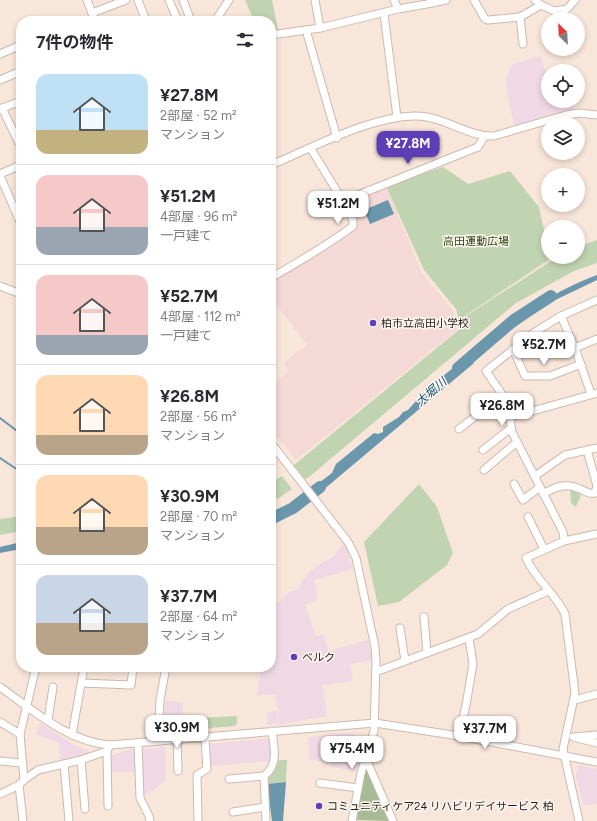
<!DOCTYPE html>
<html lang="ja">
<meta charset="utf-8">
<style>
:root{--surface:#fff;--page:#f2f2f3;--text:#2b2b33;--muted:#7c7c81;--line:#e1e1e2;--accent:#5d3eb7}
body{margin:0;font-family:Figtree,"Noto Sans JP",sans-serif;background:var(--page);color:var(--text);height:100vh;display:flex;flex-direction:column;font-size:15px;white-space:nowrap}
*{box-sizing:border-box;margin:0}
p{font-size:13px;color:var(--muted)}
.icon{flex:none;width:22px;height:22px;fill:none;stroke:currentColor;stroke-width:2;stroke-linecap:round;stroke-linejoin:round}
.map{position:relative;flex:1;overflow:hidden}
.sheet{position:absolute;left:16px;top:16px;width:260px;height:656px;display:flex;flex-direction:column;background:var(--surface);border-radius:16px;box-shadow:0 2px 6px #0003}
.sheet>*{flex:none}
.needle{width:26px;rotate:336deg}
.controls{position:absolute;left:541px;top:12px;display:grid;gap:8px}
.controls a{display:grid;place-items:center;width:44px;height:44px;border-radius:50%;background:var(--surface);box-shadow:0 2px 6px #0003;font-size:20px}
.price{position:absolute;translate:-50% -34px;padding:0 9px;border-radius:8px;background:#fff;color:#222;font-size:13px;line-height:26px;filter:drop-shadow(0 1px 2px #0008)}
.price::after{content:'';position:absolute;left:50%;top:24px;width:12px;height:9px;margin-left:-6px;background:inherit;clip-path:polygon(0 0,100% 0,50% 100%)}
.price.selected{background:var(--accent);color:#fff}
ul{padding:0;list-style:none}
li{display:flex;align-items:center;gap:12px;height:100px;padding:0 20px}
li+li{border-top:1px solid var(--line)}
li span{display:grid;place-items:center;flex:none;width:112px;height:80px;border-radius:12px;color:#555}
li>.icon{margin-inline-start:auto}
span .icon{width:48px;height:48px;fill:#fffc;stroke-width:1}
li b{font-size:17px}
h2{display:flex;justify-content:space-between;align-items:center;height:48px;padding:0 20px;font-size:17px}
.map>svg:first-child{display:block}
.commercial{fill:#f0d9e4}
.education{fill:#f4d9d6}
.green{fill:#c1d4b1}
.forest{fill:#a7bc96}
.water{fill:#6a97ac}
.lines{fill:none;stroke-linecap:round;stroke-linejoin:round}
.stream{stroke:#6a97ac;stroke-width:2}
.river{stroke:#6a97ac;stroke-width:12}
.minor-casing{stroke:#cbbaae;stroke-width:9}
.minor{stroke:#fff;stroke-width:7}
.poi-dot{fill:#5d3eb7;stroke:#fdf6f1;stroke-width:1.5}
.labels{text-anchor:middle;stroke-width:3;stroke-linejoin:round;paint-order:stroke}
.park-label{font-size:11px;fill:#2e480f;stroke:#fdf6f1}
.poi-label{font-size:11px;fill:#2a231f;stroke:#fdf6f1;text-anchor:start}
.water-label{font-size:12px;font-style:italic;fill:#19556b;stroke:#fdf6f1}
</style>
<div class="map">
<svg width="597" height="821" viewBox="0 0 597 821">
<rect width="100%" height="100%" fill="#f9e6da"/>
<!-- commercial -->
<g class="commercial">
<polygon points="540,56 548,76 548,101 558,101 562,113 515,128 507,95 506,77 513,64"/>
<polygon points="569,101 571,101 576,111 563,113 560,105"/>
<polygon points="343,544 347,551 353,569 315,580 317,599 305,605 316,637 324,634 328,651 368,640 372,660 350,664 353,681 323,685 327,716 279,725 278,711 284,710 278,710 275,694 257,696 261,667 271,667 271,610 289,592 297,590 305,577 314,568 335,555"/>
<polygon points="165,701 183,702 182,735 164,736"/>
<polygon points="277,711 278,724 268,725 267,712"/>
<polygon points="40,723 73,744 89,751 89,755 60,764 59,743 35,734"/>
<polygon points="353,733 363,743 357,771 331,767 331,762 309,760 308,737"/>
<polygon points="271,738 272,761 210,766 207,744"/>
<polygon points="165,747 166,781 142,797 140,750"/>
<polygon points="131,749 136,749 137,772 110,772 110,756"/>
<polygon points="578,765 597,769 597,804 583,805 576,776"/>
</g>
<!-- education -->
<polygon class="education" points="386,186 422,273 454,312 457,330 296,460 271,430 271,387 289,371 283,363 307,345 271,298 271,284 314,254 327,250 354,229 348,204 350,201"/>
<!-- green -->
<g class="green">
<polygon points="245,0 272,0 278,30 271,31 271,21 254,21"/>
<polygon points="443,167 468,184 510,171 539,207 550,259 459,320 456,309 424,270 386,186"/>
<polygon points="597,240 597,263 574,271 516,303 309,477 305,479 294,465 455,333 461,328 460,320 551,261 559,257 578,257 578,247"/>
<polygon points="282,476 292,489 271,503 271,483"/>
<polygon points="419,484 437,507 453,553 447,565 399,602 378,606 364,542"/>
<polygon points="570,488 577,490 577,493 581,495 576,507 571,503"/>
<polygon points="21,516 21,531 0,535 0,519"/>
<polygon points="237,716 237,724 235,726 196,729 196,718"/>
<path d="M279 760H287L286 782 267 784C268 775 276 769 279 760Z"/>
</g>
<!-- forest -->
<polygon class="forest" points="368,766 390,821 357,820 361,786"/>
<!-- water -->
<g class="water">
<polygon points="388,200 394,214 370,224 364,210"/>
<path d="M597 275V280L549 303 501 337 479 356 475 351C512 320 551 292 597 275Z"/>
<polygon points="468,356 474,363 316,496 311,489 332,473 336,464 374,433 378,434 383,432 383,427 399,417 403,412 408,410 423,393 435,387 443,376"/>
<polygon points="299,499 303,504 271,520 271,515"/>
<polygon points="21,542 21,549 0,553 0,547"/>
<polygon points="286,782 283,821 272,821 267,784"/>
</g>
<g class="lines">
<!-- stream -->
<g class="stream">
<polyline points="0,418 21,434"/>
<polyline points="0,458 21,472"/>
</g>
<!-- river -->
<g class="river">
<polyline points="458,368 514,320 551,296"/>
<polyline points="271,519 293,508 320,487"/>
</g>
<defs>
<g id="minor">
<polyline points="87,0 95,21"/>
<polyline points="138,0 146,21"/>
<polyline points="169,0 178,21"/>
<polyline points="183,0 191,21"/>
<polyline points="315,0 320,28"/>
<polyline points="394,0 398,9"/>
<polyline points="474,0 485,19 488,20 520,17 541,5 535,0"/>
<polyline points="432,3 446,0"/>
<polyline points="541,5 554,11 567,9 575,0"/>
<polyline points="92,13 126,0"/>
<polyline points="384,14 397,117"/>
<polyline points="520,17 523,44"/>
<polyline points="215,21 229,0"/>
<polyline points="306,30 337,138"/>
<polyline points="271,35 320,28 398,9 432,3 430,0"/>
<polyline points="0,54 21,45"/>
<polyline points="0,80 21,71"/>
<polyline points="2,108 21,147"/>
<polyline points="0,109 21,101"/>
<path d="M271 165C312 148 384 109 427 117 450 121 471 137 494 136L566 115 579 113 597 115"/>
<polyline points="0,174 21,165"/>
<polyline points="0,176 21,224"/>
<polyline points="343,201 478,147 484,137"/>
<path d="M271 278C299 261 327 246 353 226V221L349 211 311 149"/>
<polyline points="0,286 21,294"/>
<polyline points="561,316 575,348 591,394"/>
<polyline points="575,348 597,339"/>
<polyline points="513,349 525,376 550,376 581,364"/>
<polyline points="511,417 597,393"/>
<polyline points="459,429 503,395"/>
<polyline points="271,443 348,542 356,558 375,647 376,662 374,731 361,773 352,821"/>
<polyline points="483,450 511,428"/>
<polyline points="484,470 517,442"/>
<polyline points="535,476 565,455 597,448"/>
<polyline points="514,484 523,500 540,487"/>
<path d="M543 494C555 487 566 482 580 489 586 491 589 495 595 493L597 486 587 450"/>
<polyline points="528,517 544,549"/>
<polyline points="564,541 597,534"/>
<polyline points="424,617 427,653"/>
<polyline points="400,628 405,661"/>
<polyline points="376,671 381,670 478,634 508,609 548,591"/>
<polyline points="82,683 131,685 133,667"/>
<path d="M0 687C33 710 68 742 110 745L375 723 459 736 597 762"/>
<polyline points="575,700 597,694"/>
<polyline points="48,720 53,687"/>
<polyline points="0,722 20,734"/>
<polyline points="72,735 84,667"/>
<polyline points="597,735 573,737 597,743"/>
<polyline points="459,736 466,705 473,664 469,638"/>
<polyline points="177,739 178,771"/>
<polyline points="158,741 160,700 166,667"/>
<polyline points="138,743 140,798 149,816 150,821"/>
<polyline points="107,751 108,806"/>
<polyline points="366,759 393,821"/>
<polyline points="81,760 85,809"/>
<polyline points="0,761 21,763"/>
<polyline points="64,764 69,821"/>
<polyline points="229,779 264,776"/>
<polyline points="24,780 20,734 36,667"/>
<polyline points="320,783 358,788"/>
<polyline points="0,794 19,785"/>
<polyline points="233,812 265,807"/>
<polyline points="23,821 19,785 24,780 38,770 81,760 107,751 110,745"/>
<polyline points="198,821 197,775 207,769 205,737"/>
<path d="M266 821 264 776C279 765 274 747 272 731"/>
<path d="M579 821 563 749 575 693 565 614C555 593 535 579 526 558L564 541 563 532 512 432 508 403 486 371 535 332 561 316 597 300"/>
</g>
</defs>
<!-- minor casing -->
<use href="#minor" class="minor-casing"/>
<!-- minor -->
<use href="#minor" class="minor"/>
</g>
<!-- markers -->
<g class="poi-dot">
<circle cx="373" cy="323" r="4"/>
<circle cx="294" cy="657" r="4"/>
<circle cx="319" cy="806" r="4"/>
</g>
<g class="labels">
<!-- park labels -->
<g class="park-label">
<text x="476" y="245">高田運動広場</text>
</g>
<!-- poi labels -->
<g class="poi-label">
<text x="381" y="327">柏市立高田小学校</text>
<text x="302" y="661">ベルク</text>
<text x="327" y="810">コミュニティケア24 リハビリデイサービス 柏</text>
</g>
<!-- water labels -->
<g class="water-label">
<text transform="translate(431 392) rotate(-41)" y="4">大堀川</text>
</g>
</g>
</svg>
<div class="controls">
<a><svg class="needle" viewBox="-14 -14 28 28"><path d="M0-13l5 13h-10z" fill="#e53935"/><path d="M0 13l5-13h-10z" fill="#7c7c81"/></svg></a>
<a><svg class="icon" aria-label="locate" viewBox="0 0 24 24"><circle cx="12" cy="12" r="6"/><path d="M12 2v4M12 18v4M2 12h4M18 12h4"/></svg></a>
<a><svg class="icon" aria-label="layers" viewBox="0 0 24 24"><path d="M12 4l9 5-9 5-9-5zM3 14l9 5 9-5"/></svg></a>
<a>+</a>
<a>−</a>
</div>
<b class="price selected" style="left:408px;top:165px">¥27.8M</b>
<b class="price" style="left:338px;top:225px">¥51.2M</b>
<b class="price" style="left:544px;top:366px">¥52.7M</b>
<b class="price" style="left:502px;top:427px">¥26.8M</b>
<b class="price" style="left:177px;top:749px">¥30.9M</b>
<b class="price" style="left:485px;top:750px">¥37.7M</b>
<b class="price" style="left:352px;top:770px">¥75.4M</b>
<section class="sheet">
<h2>7件の物件<svg class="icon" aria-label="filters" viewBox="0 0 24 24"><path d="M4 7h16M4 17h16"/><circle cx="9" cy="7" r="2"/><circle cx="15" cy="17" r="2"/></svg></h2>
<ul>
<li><span style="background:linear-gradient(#bfe0f5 70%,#c2b280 0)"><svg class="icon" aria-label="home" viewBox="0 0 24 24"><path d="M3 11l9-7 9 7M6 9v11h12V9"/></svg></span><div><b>¥27.8M</b><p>2部屋 · 52 m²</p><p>マンション</p></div></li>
<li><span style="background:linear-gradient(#f6c9c9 65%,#9aa5b1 0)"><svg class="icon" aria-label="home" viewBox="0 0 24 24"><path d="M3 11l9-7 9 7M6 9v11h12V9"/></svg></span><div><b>¥51.2M</b><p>4部屋 · 96 m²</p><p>一戸建て</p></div></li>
<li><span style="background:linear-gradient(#f6c9c9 75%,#9aa5b1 0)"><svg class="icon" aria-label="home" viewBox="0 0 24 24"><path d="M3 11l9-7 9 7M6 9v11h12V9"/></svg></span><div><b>¥52.7M</b><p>4部屋 · 112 m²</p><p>一戸建て</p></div></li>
<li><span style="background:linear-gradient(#ffd9b3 75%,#b9a48a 0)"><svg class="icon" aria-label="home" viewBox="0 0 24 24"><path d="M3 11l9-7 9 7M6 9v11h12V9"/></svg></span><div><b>¥26.8M</b><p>2部屋 · 56 m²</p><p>マンション</p></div></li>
<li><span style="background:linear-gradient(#ffd9b3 65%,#b9a48a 0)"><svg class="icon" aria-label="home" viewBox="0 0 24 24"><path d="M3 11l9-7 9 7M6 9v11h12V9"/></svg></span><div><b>¥30.9M</b><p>2部屋 · 70 m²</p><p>マンション</p></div></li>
<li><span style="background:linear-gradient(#c9d6e8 60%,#b9a48a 0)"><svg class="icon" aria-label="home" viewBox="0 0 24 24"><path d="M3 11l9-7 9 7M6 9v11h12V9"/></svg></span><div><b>¥37.7M</b><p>2部屋 · 64 m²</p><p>マンション</p></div></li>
</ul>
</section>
</div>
